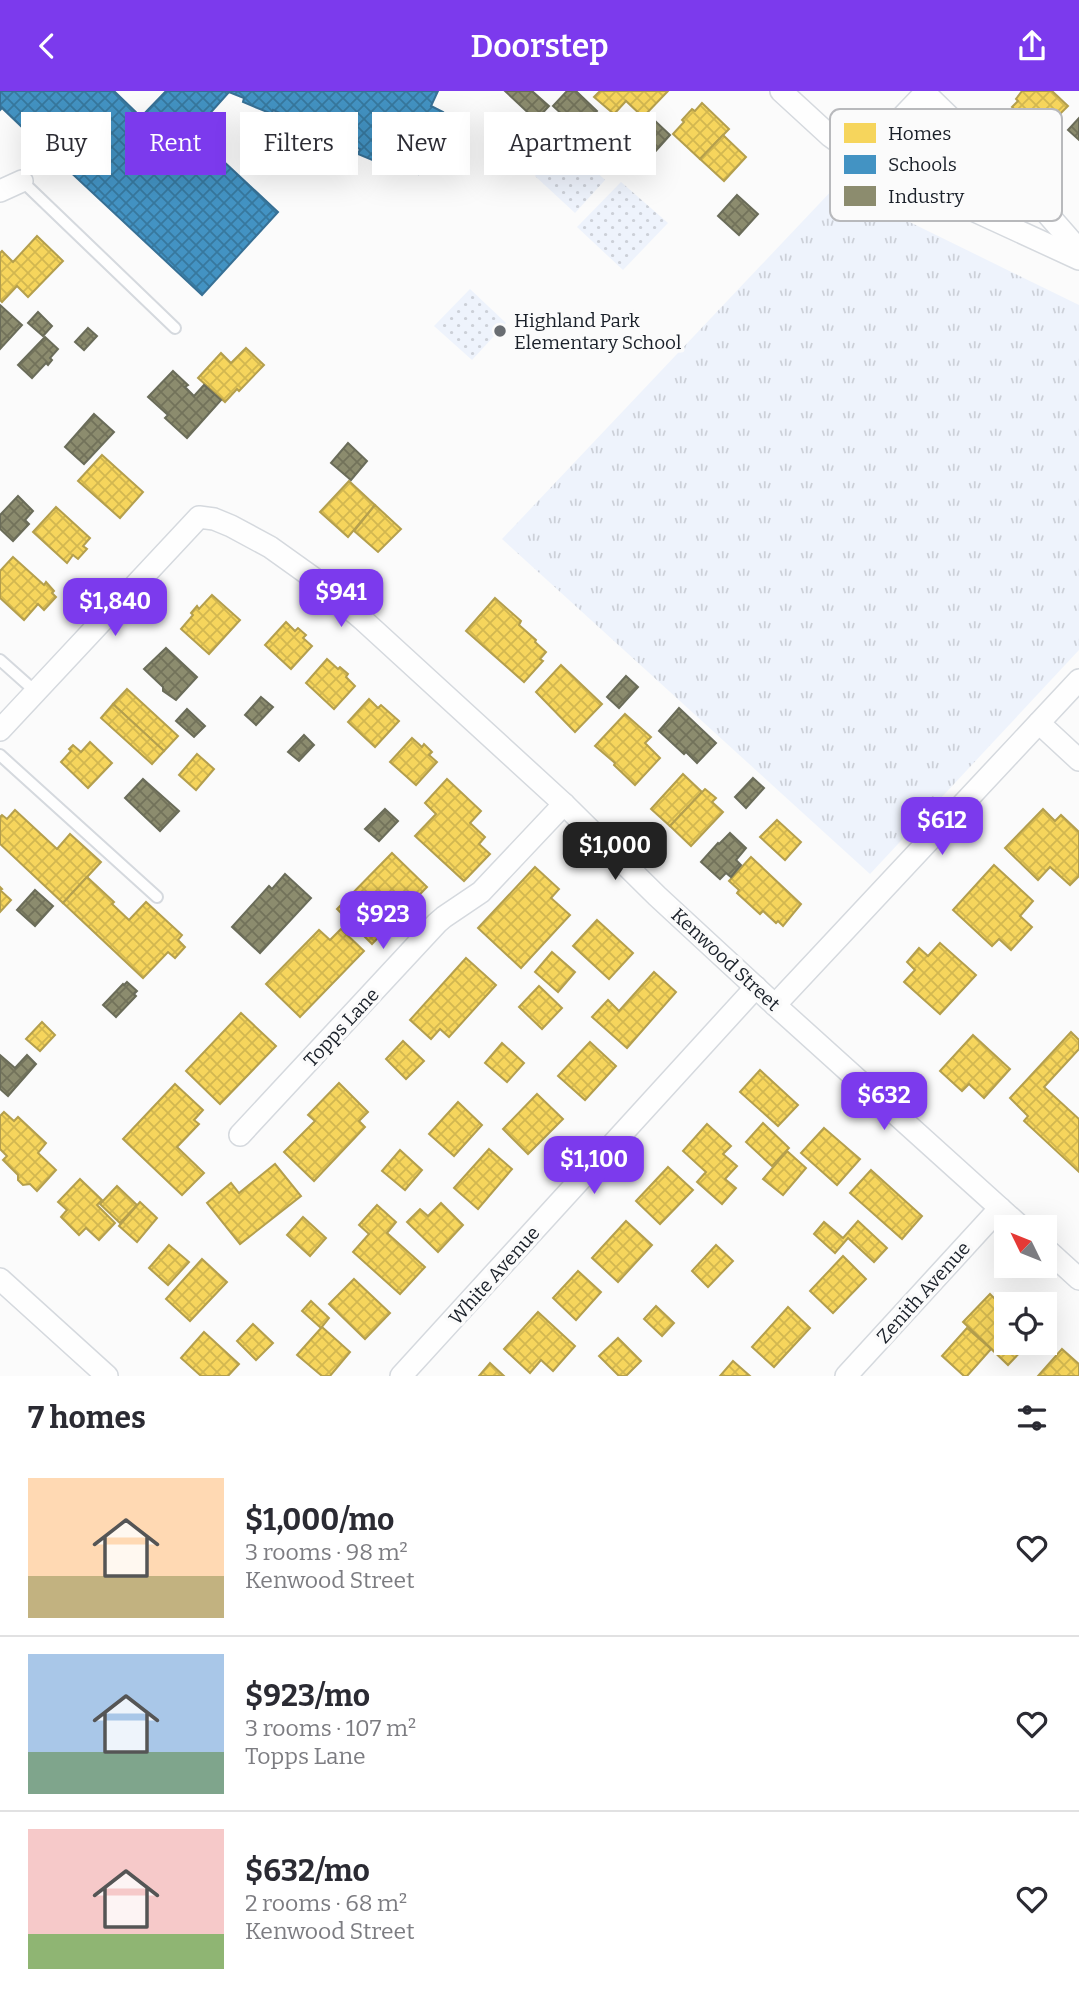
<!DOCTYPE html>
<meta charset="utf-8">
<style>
:root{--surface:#fff;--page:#f7f7f7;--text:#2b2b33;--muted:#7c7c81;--line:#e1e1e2;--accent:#7c3aed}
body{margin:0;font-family:Bitter,serif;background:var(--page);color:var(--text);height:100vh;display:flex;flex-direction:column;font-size:26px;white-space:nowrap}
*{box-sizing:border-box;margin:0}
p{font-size:23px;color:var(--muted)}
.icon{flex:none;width:38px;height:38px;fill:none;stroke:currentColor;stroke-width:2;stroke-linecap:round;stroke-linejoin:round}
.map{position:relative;height:1285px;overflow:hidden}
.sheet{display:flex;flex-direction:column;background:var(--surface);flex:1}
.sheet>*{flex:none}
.banner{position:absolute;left:21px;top:21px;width:700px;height:63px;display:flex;gap:14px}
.needle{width:46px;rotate:313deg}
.buttons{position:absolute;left:994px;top:1124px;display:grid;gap:14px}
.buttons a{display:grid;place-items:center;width:63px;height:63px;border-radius:0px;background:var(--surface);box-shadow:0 7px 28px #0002;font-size:35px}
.price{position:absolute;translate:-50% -60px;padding:0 16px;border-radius:14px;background:var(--accent);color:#fff;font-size:23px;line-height:46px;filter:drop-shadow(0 2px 4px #0008)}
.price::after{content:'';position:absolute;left:50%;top:42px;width:21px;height:16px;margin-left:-10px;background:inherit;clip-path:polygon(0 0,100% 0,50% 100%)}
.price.selected{background:#222;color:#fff}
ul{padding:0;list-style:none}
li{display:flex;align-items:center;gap:21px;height:175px;padding:0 28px}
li+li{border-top:2px solid var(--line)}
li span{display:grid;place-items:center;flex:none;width:196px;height:140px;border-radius:0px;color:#555}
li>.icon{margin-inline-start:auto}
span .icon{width:84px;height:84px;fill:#fffc;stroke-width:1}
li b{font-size:30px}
h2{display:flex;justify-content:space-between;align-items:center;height:84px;padding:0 28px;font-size:30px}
.pill{padding:0 24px;border-radius:0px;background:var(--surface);box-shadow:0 7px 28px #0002;font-size:24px;line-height:63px}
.pill.selected{background:var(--accent);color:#fff}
header{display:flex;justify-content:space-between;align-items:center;height:91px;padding:0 28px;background:var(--accent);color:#fff;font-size:32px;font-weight:600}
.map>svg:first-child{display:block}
.grass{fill:url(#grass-tufts)}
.park{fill:url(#park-dots)}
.homes{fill:url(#homes-cross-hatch);stroke:#b49f4d;stroke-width:2}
.schools{fill:url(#schools-cross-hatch);stroke:#377095;stroke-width:2}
.industry{fill:url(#industry-cross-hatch);stroke:#6a6c59;stroke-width:2}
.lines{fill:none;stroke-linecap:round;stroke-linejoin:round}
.lane-casing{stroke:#d5d9de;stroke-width:14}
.street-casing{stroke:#d5d9de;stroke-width:24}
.lane{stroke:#fefefe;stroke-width:10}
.street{stroke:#fefefe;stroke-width:21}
.poi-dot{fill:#696d72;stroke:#fbfbfb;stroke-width:2.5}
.labels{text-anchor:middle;stroke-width:7;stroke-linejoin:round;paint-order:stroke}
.poi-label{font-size:19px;fill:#1a2029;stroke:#fbfbfb;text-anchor:start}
.street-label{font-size:19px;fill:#1a2029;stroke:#fbfbfb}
.key{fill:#fbfbfb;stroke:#b8b9bc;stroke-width:2}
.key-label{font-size:19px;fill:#1a2029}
</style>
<header><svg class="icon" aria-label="back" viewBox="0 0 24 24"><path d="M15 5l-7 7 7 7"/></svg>Doorstep<svg class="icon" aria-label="share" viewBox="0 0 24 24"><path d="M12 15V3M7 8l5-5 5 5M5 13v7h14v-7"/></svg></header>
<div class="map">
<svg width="1079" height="1285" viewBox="0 0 1079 1285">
<defs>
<pattern id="grass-tufts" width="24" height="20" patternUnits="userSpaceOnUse" patternTransform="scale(1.75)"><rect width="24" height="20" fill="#eef3fc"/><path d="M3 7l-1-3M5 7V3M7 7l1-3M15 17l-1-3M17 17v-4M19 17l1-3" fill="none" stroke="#ccd0d8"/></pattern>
<pattern id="park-dots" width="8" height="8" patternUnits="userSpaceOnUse" patternTransform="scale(1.75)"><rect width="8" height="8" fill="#eef3fc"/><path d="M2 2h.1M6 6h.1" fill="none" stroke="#ccd0d8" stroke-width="1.8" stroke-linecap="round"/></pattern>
<pattern id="homes-cross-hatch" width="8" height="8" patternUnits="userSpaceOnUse" patternTransform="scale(1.75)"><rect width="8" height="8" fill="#f6d55c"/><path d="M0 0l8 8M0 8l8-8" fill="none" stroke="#d2b750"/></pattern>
<pattern id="schools-cross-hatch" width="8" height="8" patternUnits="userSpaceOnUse" patternTransform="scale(1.75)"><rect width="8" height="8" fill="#4393c3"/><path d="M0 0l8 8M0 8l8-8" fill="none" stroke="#37789e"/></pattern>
<pattern id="industry-cross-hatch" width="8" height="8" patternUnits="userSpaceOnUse" patternTransform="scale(1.75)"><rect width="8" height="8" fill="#8c8c6e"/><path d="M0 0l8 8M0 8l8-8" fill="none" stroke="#72725a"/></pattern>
</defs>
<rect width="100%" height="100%" fill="#fbfbfb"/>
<!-- grass -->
<polygon class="grass" points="836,95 1079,214 1079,559 870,783 502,448"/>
<!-- park -->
<g class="park">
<polygon points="565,51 605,89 575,122 535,85"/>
<polygon points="621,91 668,132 623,179 577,136"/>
<polygon points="470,198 506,232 472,269 434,235"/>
</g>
<!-- homes -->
<g class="homes">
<polygon points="600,0 668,0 643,26 626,10 614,23 594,6"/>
<polygon points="1022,0 1052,0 1068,15 1057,26 1049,20 1033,36 1012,16 1018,10 1016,8"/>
<polygon points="702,12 729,38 700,68 673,43 684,31 682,29 692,18 695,20"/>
<polygon points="723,44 746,66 724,90 700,68"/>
<polygon points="37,145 63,170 28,206 17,195 2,211 0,209 0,162 2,160 13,171"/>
<polygon points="246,257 264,274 239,300 237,298 225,311 198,287 221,262 231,272"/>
<polygon points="102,364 143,401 120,427 78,390"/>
<polygon points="349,390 375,414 348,446 320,421"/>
<polygon points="375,414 401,438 378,461 354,440"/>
<polygon points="56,416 90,447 83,455 87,458 78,468 73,464 67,472 33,441"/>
<polygon points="13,466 44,494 46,491 54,500 52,502 56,506 44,519 38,513 24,529 0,507 0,480"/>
<polygon points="212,504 240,529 209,563 181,538 193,524 191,522 197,515 199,518"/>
<polygon points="495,507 521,530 519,534 536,549 535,551 546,561 540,568 543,570 524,591 466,540"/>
<polygon points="286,531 295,540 298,537 306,544 303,547 312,555 291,578 265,554"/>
<polygon points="327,568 338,578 340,576 348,583 346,586 355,595 334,618 306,592"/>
<polygon points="561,574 602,613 575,641 536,601"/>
<polygon points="127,598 178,645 164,660 113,613"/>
<polygon points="369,608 378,617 381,614 399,630 375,656 348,631"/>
<polygon points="113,613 164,660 152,673 101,627"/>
<polygon points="625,623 651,646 645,652 660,667 635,694 614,674 615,672 595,655"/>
<polygon points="412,647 422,656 424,653 432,661 429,664 437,671 416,694 390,671"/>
<polygon points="90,651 112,672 88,697 61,671 71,660 69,658 73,654 81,661"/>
<polygon points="197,663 214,678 196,699 179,684"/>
<polygon points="683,683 702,701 670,735 651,718"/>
<polygon points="447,688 481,720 470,732 485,746 479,753 490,763 464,790 415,745 436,723 425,712"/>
<polygon points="705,698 716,707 712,711 723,721 691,755 670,735"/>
<polygon points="1043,718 1055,730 1061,724 1079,741 1079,785 1070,794 1050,776 1038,789 1005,757"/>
<polygon points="15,719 57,758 70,743 101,771 63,812 0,753 0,726 2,724 7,728"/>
<polygon points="777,729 801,751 785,769 760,746"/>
<polygon points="392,762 427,796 372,853 337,818"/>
<polygon points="751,766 801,813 783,835 778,830 776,832 763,820 760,823 737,802 739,799 729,790"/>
<polygon points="994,774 1033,810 1020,825 1032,836 1011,859 999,848 992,855 953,819"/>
<polygon points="535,776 559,798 551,807 570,824 521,877 478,837"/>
<polygon points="87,786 114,811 112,813 129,829 146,811 182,844 178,849 185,856 175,867 168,861 143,887 63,812"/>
<polygon points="0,796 2,798 0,799 11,809 0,821"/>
<polygon points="597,829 633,862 609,888 573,855"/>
<polygon points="341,838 364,860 300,926 266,893 319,839 330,849"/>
<polygon points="940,852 976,884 940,923 904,891 915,879 907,871 919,857 928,865"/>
<polygon points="552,861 575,881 558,901 535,881"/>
<polygon points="466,867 496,894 449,946 440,938 431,948 410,929"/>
<polygon points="654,881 676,901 627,957 592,926 608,909 619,920"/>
<polygon points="539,895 562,917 542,938 519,916"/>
<polygon points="241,922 276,955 220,1013 186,980"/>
<polygon points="42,931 55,944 40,960 26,948"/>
<polygon points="1071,941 1079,949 1079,958 1044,996 1079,1028 1079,1081 1024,1030 1028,1025 1010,1007"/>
<polygon points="973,944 1010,978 984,1007 969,993 962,1000 940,980"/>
<polygon points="403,950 424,970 406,988 386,968"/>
<polygon points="590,951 616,975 585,1009 558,985"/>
<polygon points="502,952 524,972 507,991 485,972"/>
<polygon points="760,979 798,1014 778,1035 740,1001"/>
<polygon points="339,992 368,1021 359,1030 365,1036 314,1090 284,1061 315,1030 308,1024"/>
<polygon points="175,993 203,1019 194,1029 199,1033 177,1056 204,1082 182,1104 123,1048"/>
<polygon points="537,1003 563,1028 528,1063 503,1038"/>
<polygon points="458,1011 482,1034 454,1065 429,1043"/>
<polygon points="4,1021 14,1030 18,1026 46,1052 38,1062 56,1079 37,1100 30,1093 23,1094 18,1089 18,1084 3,1069 7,1065 0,1058 0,1025"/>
<polygon points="763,1032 789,1057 772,1075 746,1051"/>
<polygon points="707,1033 731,1055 723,1063 737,1075 725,1088 736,1097 722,1113 697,1091 706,1081 683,1060"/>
<polygon points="824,1037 860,1068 837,1094 801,1062"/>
<polygon points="489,1058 512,1078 478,1118 454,1097"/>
<polygon points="400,1059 422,1079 405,1099 382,1080"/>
<polygon points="787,1060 806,1077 783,1104 763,1088"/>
<polygon points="275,1073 301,1105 240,1153 207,1112 231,1092 239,1102"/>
<polygon points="668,1076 693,1099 660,1133 636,1110"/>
<polygon points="871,1079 922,1125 902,1148 850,1102"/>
<polygon points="80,1088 102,1109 97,1114 115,1132 99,1149 86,1137 79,1144 61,1126 67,1119 58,1111"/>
<polygon points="117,1095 137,1114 120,1132 100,1113"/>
<polygon points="140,1111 157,1127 137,1151 119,1135"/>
<polygon points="441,1112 463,1134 438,1161 407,1131 420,1118 428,1125"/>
<polygon points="377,1114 396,1131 387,1142 425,1176 400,1203 353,1161 369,1143 359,1134"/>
<polygon points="303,1126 326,1147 310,1165 287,1144"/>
<polygon points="626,1130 652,1154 618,1191 592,1167"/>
<polygon points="858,1130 887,1157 874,1171 848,1147 835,1162 814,1143 824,1131 843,1147"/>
<polygon points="169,1154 189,1171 168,1194 149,1177"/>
<polygon points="716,1154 733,1170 708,1196 692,1180"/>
<polygon points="843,1165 866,1188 833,1222 810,1200"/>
<polygon points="202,1168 227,1191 190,1230 166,1208"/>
<polygon points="578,1180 601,1201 576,1229 553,1207"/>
<polygon points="354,1188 390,1222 365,1248 329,1213"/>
<polygon points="990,1203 1006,1219 1006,1251 1030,1251 1008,1274 963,1231"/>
<polygon points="311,1210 329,1227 321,1237 302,1220"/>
<polygon points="656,1215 674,1232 662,1245 644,1228"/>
<polygon points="788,1216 810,1237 774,1276 752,1256"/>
<polygon points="538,1221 575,1255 553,1280 541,1269 530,1282 504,1258"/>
<polygon points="253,1233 273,1252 256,1269 237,1250"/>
<polygon points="322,1236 350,1261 330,1285 322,1285 297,1264"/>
<polygon points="967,1237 991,1258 967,1285 964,1285 942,1265"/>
<polygon points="204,1241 239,1273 228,1285 201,1285 181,1267"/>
<polygon points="618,1247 641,1270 626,1285 619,1285 599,1265"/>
<polygon points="1062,1258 1079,1273 1079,1285 1038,1285"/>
<polygon points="733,1270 750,1285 720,1285"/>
<polygon points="490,1272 504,1285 479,1285"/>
</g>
<!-- schools -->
<polygon class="schools" points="0,0 114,0 141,26 166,0 438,0 431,15 443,21 418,83 391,71 389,76 358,63 360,58 332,46 330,51 299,37 302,32 273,19 272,23 243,11 244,7 229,1 187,48 215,75 221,68 278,121 202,204 49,61 47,64 23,41 25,39 2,17 0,19"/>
<!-- industry -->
<g class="industry">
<polygon points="505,0 532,0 549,15 536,29"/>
<polygon points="567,0 576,0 597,20 579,39 553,15"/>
<polygon points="1079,27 1079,49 1068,39"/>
<polygon points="653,28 670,44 653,63 636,47"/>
<polygon points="737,104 758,123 739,144 718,125"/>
<polygon points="0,214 22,234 0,258"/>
<polygon points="38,221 52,235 43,245 28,232"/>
<polygon points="88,237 97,245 84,259 75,251"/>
<polygon points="45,246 58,258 50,267 52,269 48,274 46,272 32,287 18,274"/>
<polygon points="173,280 188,294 185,296 194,305 204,294 221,309 187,347 165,327 168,324 148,306"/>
<polygon points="94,323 114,341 84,373 65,356"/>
<polygon points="348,352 367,370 351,389 331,372"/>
<polygon points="18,405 33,420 25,429 29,433 13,450 0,438 0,424"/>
<polygon points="166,557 197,586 176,609 163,600 163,596 144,578"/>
<polygon points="626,585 638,596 619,617 607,606"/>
<polygon points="261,606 273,616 256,634 245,624"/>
<polygon points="679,617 716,652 697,672 686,661 684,663 659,640"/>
<polygon points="187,618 205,635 194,646 176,630"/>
<polygon points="304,644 314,654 299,670 288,661"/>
<polygon points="753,687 764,697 746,717 735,706"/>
<polygon points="143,688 179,720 160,740 125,707"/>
<polygon points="385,718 398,730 379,750 365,738"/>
<polygon points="730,742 746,757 736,769 741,774 731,786 726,782 720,788 701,771 718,752 719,753"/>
<polygon points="285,783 311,807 260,862 232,836 269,795 272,798"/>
<polygon points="35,799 53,815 35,835 17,819"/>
<polygon points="127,891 137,900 134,903 136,905 116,926 103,914 123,893 124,894"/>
<polygon points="0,964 15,977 27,964 36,973 8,1005 0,998"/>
</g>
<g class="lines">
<defs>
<g id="lane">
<polyline points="22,90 175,237"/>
<polyline points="0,569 36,601"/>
<polyline points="0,664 157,806"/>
</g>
<g id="street">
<polyline points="781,0 830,45 862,68 1079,168"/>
<polyline points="925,2 1037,111 1079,159"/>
<polyline points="862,68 927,0"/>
<polyline points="0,100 22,90"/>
<polyline points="1039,632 1079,669"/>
<polyline points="0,639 199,426 214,428 231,435 270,456 312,486 362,528 564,713 657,805 775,914 1021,1136"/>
<polyline points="775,914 1079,589"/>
<polyline points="240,1044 437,832 444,826 481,801 564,713"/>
<polyline points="1045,1157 1079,1188"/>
<polyline points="0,1188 107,1285"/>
<polyline points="401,1285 756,896"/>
<polyline points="846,1285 1000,1117"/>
</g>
</defs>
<!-- lane casing -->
<use href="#lane" class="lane-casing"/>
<!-- street casing -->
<use href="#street" class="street-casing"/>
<!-- lane -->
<use href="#lane" class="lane"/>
<!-- street -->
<use href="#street" class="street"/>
</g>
<!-- markers -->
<circle class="poi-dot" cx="500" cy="240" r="7"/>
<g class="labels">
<!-- poi labels -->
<g class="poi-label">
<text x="514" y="236">Highland Park<tspan x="514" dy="22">Elementary School</tspan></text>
</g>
<!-- street labels -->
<g class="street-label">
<text transform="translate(726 868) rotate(43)" y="7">Kenwood Street</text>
<text transform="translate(341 936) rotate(-47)" y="7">Topps Lane</text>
<text transform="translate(494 1184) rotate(-48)" y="7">White Avenue</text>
<text transform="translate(923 1201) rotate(-48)" y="7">Zenith Avenue</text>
</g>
</g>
<!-- legend -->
<rect x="830" y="18" width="232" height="112" rx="10" class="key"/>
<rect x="844" y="32" width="32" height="20" fill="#f6d55c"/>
<rect x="844" y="64" width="32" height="19" fill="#4393c3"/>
<rect x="844" y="95" width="32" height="20" fill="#8c8c6e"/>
<g class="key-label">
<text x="888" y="49">Homes</text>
<text x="888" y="80">Schools</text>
<text x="888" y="112">Industry</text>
</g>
</svg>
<div class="buttons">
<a><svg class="needle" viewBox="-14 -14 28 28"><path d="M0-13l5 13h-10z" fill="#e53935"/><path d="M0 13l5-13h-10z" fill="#7c7c81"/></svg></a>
<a><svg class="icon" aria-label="locate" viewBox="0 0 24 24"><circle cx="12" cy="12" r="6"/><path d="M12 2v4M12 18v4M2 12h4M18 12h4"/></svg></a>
</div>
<b class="price" style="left:341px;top:538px">$941</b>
<b class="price" style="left:115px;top:547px">$1,840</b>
<b class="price" style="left:942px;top:766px">$612</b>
<b class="price selected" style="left:615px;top:791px">$1,000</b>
<b class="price" style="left:383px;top:860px">$923</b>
<b class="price" style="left:884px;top:1041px">$632</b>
<b class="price" style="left:594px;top:1105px">$1,100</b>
<div class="banner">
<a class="pill">Buy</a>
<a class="pill selected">Rent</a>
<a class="pill">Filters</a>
<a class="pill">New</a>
<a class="pill">Apartment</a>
</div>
</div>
<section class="sheet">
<h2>7 homes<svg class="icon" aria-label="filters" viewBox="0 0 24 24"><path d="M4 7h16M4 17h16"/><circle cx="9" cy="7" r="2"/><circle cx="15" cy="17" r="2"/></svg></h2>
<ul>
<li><span style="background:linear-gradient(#ffd9b3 70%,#c2b280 0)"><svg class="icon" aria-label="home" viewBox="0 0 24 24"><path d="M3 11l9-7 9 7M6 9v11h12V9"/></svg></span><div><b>$1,000/mo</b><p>3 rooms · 98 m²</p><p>Kenwood Street</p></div><svg class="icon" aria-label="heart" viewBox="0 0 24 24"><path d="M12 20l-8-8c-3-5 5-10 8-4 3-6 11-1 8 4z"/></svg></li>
<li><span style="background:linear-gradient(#a9c7e8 70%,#7fa58c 0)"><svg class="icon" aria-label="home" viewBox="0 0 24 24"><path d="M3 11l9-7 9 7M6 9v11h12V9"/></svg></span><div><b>$923/mo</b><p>3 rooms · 107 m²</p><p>Topps Lane</p></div><svg class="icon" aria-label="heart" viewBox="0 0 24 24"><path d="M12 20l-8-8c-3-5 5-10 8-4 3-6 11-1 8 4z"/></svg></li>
<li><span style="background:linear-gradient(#f6c9c9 75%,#8fb573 0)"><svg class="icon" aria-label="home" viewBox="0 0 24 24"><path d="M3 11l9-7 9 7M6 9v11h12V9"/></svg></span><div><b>$632/mo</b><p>2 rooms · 68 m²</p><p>Kenwood Street</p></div><svg class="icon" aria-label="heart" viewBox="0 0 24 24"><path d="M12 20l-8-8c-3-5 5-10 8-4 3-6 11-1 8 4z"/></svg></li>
</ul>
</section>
